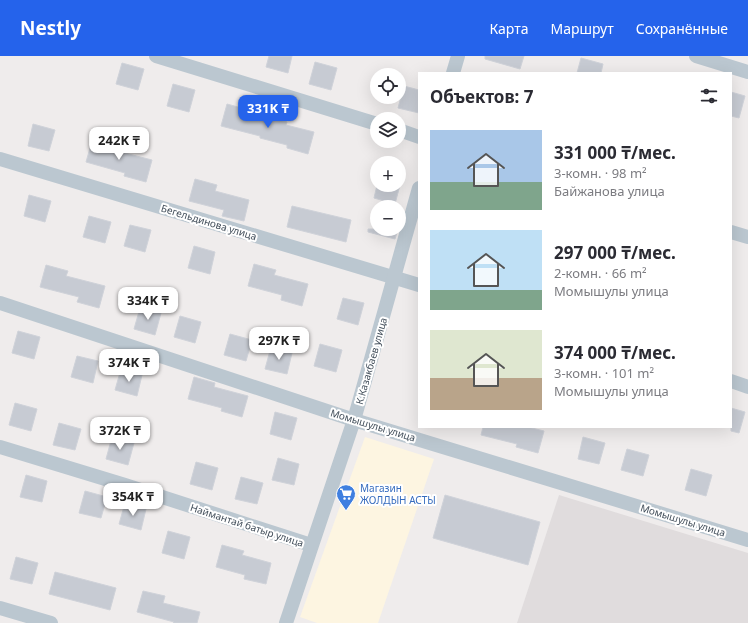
<!DOCTYPE html>
<html lang="ru">
<meta charset="utf-8">
<style>
:root{--surface:#fff;--page:#f2f2f3;--text:#2b2b33;--muted:#7c7c81;--accent:#2563eb}
body{margin:0;font-family:"Noto Sans",sans-serif;background:var(--page);color:var(--text);height:100vh;display:flex;flex-direction:column;font-size:15px;white-space:nowrap}
*{box-sizing:border-box;margin:0}
p{font-size:13px;color:var(--muted)}
.icon{flex:none;width:22px;height:22px;fill:none;stroke:currentColor;stroke-width:2;stroke-linecap:round;stroke-linejoin:round}
.map{position:relative;flex:1;overflow:hidden}
.details{position:absolute;left:418px;top:16px;width:314px;height:356px;display:flex;flex-direction:column;background:var(--surface);border-radius:0px;box-shadow:0 4px 16px #0002}
.details>*{flex:none}
.buttons{position:absolute;left:370px;top:12px;display:grid;gap:8px}
.buttons a{display:grid;place-items:center;width:36px;height:36px;border-radius:50%;background:var(--surface);box-shadow:0 4px 16px #0002;font-size:20px}
.price{position:absolute;translate:-50% -34px;padding:0 9px;border-radius:8px;background:#fff;color:#222;font-size:13px;line-height:26px;filter:drop-shadow(0 1px 2px #0008)}
.price::after{content:'';position:absolute;left:50%;top:24px;width:12px;height:9px;margin-left:-6px;background:inherit;clip-path:polygon(0 0,100% 0,50% 100%)}
.price.active{background:var(--accent);color:#fff}
ul{padding:0;list-style:none}
li{display:flex;align-items:center;gap:12px;height:100px;padding:0 12px}
li span{display:grid;place-items:center;flex:none;width:112px;height:80px;border-radius:0px;color:#555}
li>.icon{margin-inline-start:auto}
span .icon{width:48px;height:48px;fill:#fffc;stroke-width:1}
li b{font-size:17px}
h2{display:flex;justify-content:space-between;align-items:center;height:48px;padding:0 12px;font-size:17px}
header{display:flex;align-items:center;gap:24px;box-sizing:border-box;height:56px;padding:0 20px;background:var(--accent);color:#fff}
header strong{font-size:19px}
nav{display:flex;gap:22px;margin-inline-start:auto;font-size:14px}
.map>svg:first-child{display:block}
.commercial{fill:#fdf5e1}
.education{fill:#e0dcdd}
.building{fill:#c7cbd3;stroke:#cfd2d9}
.lines{fill:none;stroke-linecap:round;stroke-linejoin:round}
.minor{stroke:#bbc7d0;stroke-width:14}
.labels{text-anchor:middle;stroke-width:4;stroke-linejoin:round;paint-order:stroke}
.street-label{font-size:10px;fill:#434f5b;stroke:#fff}
.shop-label{font-size:10px;fill:#366cbe;stroke:#fff;text-anchor:start}
</style>
<header>
<strong>Nestly</strong>
<nav><a>Карта</a><a>Маршрут</a><a>Сохранённые</a></nav>
</header>
<div class="map">
<svg width="748" height="567" viewBox="0 0 748 567">
<rect width="100%" height="100%" fill="#efecec"/>
<!-- commercial -->
<polygon class="commercial" points="365,381 434,403 378,567 317,567 300,561"/>
<!-- education -->
<polygon class="education" points="559,439 748,497 748,567 517,567"/>
<!-- building -->
<g class="building">
<polygon points="269,0 292,0 288,17 266,11"/>
<polygon points="485,0 524,0 520,13 485,3"/>
<polygon points="581,2 603,8 601,17 577,17"/>
<polygon points="315,6 337,12 331,34 309,28"/>
<polygon points="122,7 144,13 138,34 116,28"/>
<polygon points="173,28 195,34 189,56 167,50"/>
<polygon points="404,30 419,34 419,57 398,52"/>
<polygon points="731,36 745,40 739,62 731,60"/>
<polygon points="227,48 249,54 248,56 287,66 286,69 314,76 308,98 287,92 287,89 260,82 260,80 221,70"/>
<polygon points="33,68 55,74 49,95 28,90"/>
<polygon points="92,85 114,91 113,94 152,104 146,126 124,120 125,117 86,106"/>
<polygon points="195,123 217,129 215,135 249,144 244,165 222,160 224,154 189,145"/>
<polygon points="377,129 400,129 395,148 374,142"/>
<polygon points="29,139 51,145 45,166 24,160"/>
<polygon points="292,150 351,164 346,186 287,171"/>
<polygon points="89,160 111,166 105,187 83,181"/>
<polygon points="130,169 151,174 145,196 124,190"/>
<polygon points="368,173 398,173 395,183 368,176"/>
<polygon points="194,190 215,196 210,218 188,212"/>
<polygon points="254,208 276,214 274,219 308,228 302,250 281,244 282,239 248,230"/>
<polygon points="46,209 68,215 66,220 105,230 99,252 77,246 79,241 40,231"/>
<polygon points="343,242 364,247 358,269 337,263"/>
<polygon points="140,252 161,257 155,279 134,273"/>
<polygon points="180,260 201,266 195,287 174,281"/>
<polygon points="18,275 40,281 34,303 12,297"/>
<polygon points="230,278 252,284 246,305 224,299"/>
<polygon points="320,288 342,294 336,316 314,310"/>
<polygon points="271,291 292,297 287,318 265,313"/>
<polygon points="77,300 98,305 93,327 71,321"/>
<polygon points="121,313 142,319 137,340 115,334"/>
<polygon points="194,321 215,327 214,331 248,340 242,361 221,355 222,352 188,343"/>
<polygon points="15,347 37,353 31,375 9,369"/>
<polygon points="731,352 745,356 739,377 731,375"/>
<polygon points="275,356 297,362 291,384 270,378"/>
<polygon points="59,367 81,373 75,394 53,389"/>
<polygon points="483,371 528,371 544,375 538,397 516,391 517,388 481,379"/>
<polygon points="112,381 134,387 128,409 106,403"/>
<polygon points="583,381 605,387 599,408 578,403"/>
<polygon points="627,393 649,399 643,420 621,414"/>
<polygon points="278,402 299,408 294,429 272,424"/>
<polygon points="196,406 218,412 212,434 190,428"/>
<polygon points="691,413 712,419 706,440 685,434"/>
<polygon points="26,419 47,425 42,446 20,441"/>
<polygon points="241,421 263,427 257,448 235,443"/>
<polygon points="85,435 107,441 101,462 79,457"/>
<polygon points="445,439 540,466 528,509 433,482"/>
<polygon points="125,447 146,453 141,474 119,468"/>
<polygon points="168,475 190,481 184,503 162,497"/>
<polygon points="222,489 244,495 242,499 271,507 266,528 244,523 245,519 216,511"/>
<polygon points="16,501 38,507 32,528 10,523"/>
<polygon points="55,516 116,532 110,554 49,538"/>
<polygon points="143,535 165,540 163,547 200,556 197,567 173,567 174,566 137,556"/>
</g>
<g class="lines">
<!-- minor -->
<g class="minor">
<polyline points="156,0 377,68"/>
<polyline points="696,0 748,16"/>
<polyline points="453,17 458,0"/>
<polyline points="399,74 419,81"/>
<polyline points="0,103 419,229"/>
<polyline points="731,176 748,181"/>
<polyline points="0,247 354,364 748,484"/>
<polyline points="731,325 748,331"/>
<polyline points="0,391 125,429 311,489"/>
<polyline points="0,552 51,567"/>
<polyline points="286,567 354,364 419,132"/>
</g>
</g>
<!-- icons -->
<defs>
<symbol id="supermarket-pin" viewBox="-11 -11 22 30"><path d="M0 17L-7.5 6A9.5 9.5 0 1 1 7.5 6Z" fill="#3f7fe0" stroke="#fff"/><path d="M-6-5.5h2.5l.6 2H6L4.5 2H-2.5L-4.4-4H-6ZM-1.5 3.2a1.3 1.3 0 1 0 .1 0ZM3 3.2a1.3 1.3 0 1 0 .1 0Z" fill="#fff"/></symbol>
</defs>
<g fill-rule="evenodd">
<use href="#supermarket-pin" x="335" y="427" width="22" height="30"/>
</g>
<g class="labels">
<!-- street labels -->
<g class="street-label">
<text transform="translate(209 166) rotate(17)" y="4">Бегельдинова улица</text>
<text transform="translate(371 305) rotate(-74)" y="4">К.Казакбаев улица</text>
<text transform="translate(373 369) rotate(17)" y="4">Момышулы улица</text>
<text transform="translate(683 464) rotate(17)" y="4">Момышулы улица</text>
<text transform="translate(247 469) rotate(18)" y="4">Наймантай батыр улица</text>
</g>
<!-- shop labels -->
<g class="shop-label">
<text x="360" y="436">Магазин<tspan x="360" dy="12">ЖОЛДЫН АСТЫ</tspan></text>
</g>
</g>
</svg>
<div class="buttons">
<a><svg class="icon" aria-label="locate" viewBox="0 0 24 24"><circle cx="12" cy="12" r="6"/><path d="M12 2v4M12 18v4M2 12h4M18 12h4"/></svg></a>
<a><svg class="icon" aria-label="layers" viewBox="0 0 24 24"><path d="M12 4l9 5-9 5-9-5zM3 14l9 5 9-5"/></svg></a>
<a>+</a>
<a>−</a>
</div>
<b class="price active" style="left:268px;top:73px">331K ₸</b>
<b class="price" style="left:119px;top:105px">242K ₸</b>
<b class="price" style="left:148px;top:265px">334K ₸</b>
<b class="price" style="left:279px;top:305px">297K ₸</b>
<b class="price" style="left:129px;top:327px">374K ₸</b>
<b class="price" style="left:120px;top:395px">372K ₸</b>
<b class="price" style="left:133px;top:461px">354K ₸</b>
<section class="details">
<h2>Объектов: 7<svg class="icon" aria-label="filters" viewBox="0 0 24 24"><path d="M4 7h16M4 17h16"/><circle cx="9" cy="7" r="2"/><circle cx="15" cy="17" r="2"/></svg></h2>
<ul>
<li><span style="background:linear-gradient(#a9c7e8 65%,#7fa58c 0)"><svg class="icon" aria-label="home" viewBox="0 0 24 24"><path d="M3 11l9-7 9 7M6 9v11h12V9"/></svg></span><div><b>331 000 ₸/мес.</b><p>3-комн. · 98 m²</p><p>Байжанова улица</p></div></li>
<li><span style="background:linear-gradient(#bfe0f5 75%,#7fa58c 0)"><svg class="icon" aria-label="home" viewBox="0 0 24 24"><path d="M3 11l9-7 9 7M6 9v11h12V9"/></svg></span><div><b>297 000 ₸/мес.</b><p>2-комн. · 66 m²</p><p>Момышулы улица</p></div></li>
<li><span style="background:linear-gradient(#dfe7d0 60%,#b9a48a 0)"><svg class="icon" aria-label="home" viewBox="0 0 24 24"><path d="M3 11l9-7 9 7M6 9v11h12V9"/></svg></span><div><b>374 000 ₸/мес.</b><p>3-комн. · 101 m²</p><p>Момышулы улица</p></div></li>
</ul>
</section>
</div>
